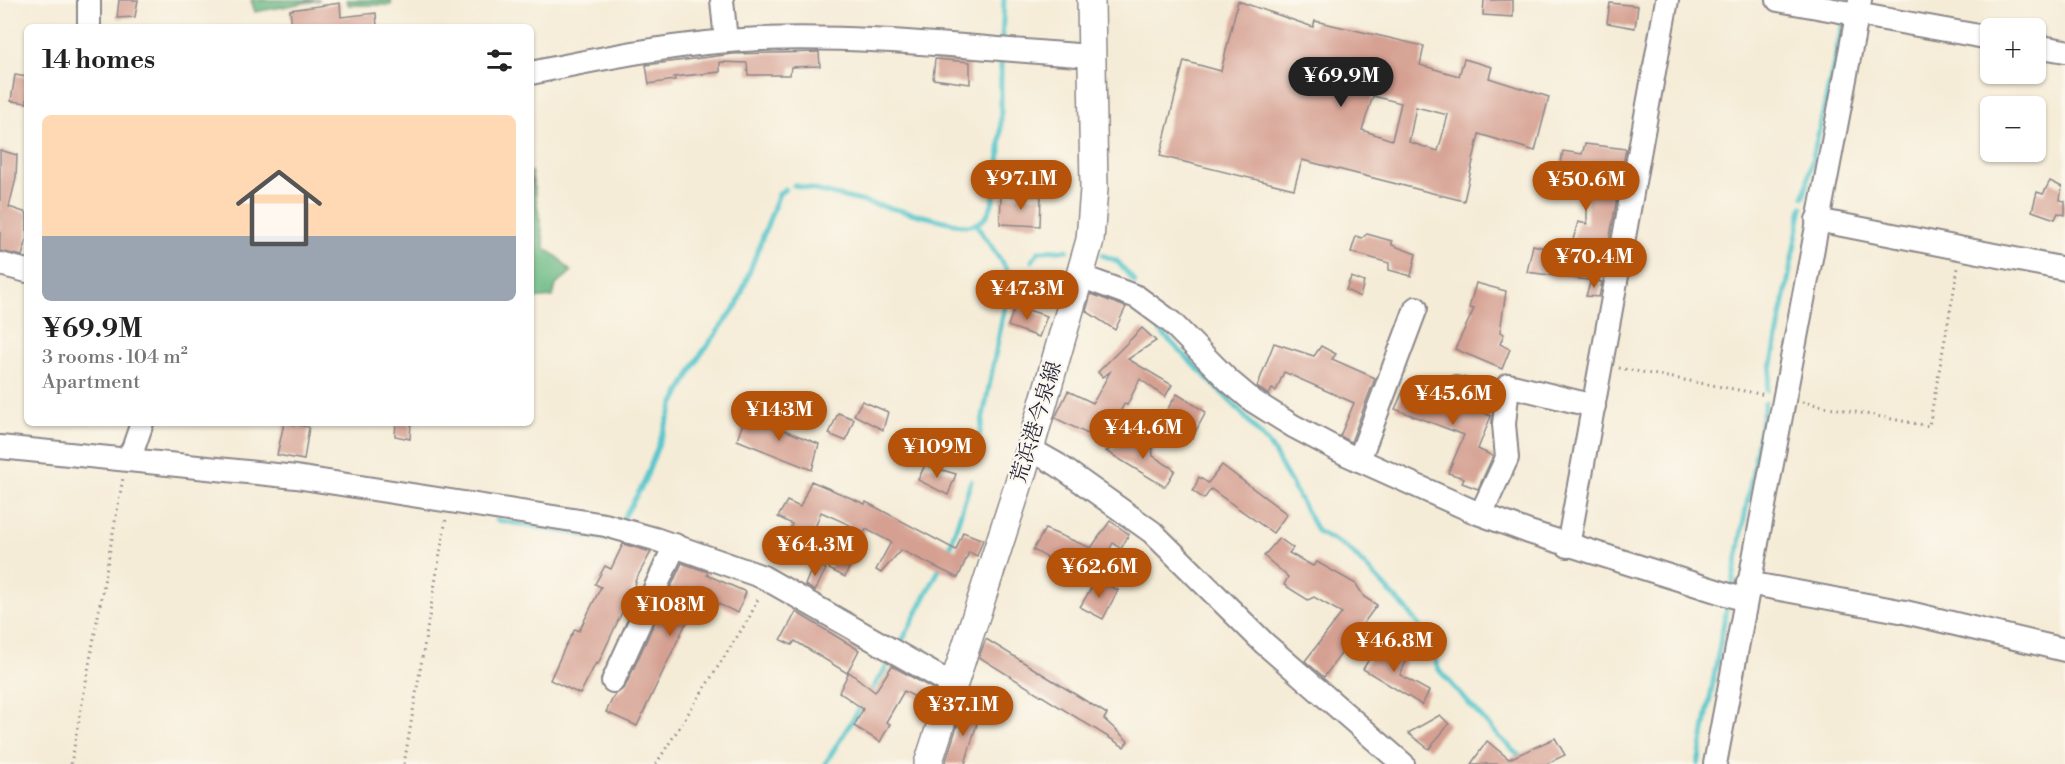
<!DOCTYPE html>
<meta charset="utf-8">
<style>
:root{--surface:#fff;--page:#f2f2f2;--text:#222;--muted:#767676;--line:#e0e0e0;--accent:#b45309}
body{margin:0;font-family:"Libre Bodoni","Noto Serif JP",serif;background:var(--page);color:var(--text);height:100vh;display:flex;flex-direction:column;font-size:22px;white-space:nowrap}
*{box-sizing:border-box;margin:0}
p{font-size:20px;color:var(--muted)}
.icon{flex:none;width:33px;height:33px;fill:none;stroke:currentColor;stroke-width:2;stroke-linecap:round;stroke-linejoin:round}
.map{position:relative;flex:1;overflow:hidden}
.sheet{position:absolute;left:24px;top:24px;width:510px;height:402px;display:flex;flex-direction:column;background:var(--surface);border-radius:9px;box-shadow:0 2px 4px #0004}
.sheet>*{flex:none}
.fabs{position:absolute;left:1980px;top:18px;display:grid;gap:12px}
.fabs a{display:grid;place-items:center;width:66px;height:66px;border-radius:9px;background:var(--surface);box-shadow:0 2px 4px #0004;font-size:30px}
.price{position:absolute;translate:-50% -51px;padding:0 14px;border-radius:21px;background:var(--accent);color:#fff;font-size:20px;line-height:39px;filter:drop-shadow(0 2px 3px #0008)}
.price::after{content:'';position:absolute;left:50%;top:36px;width:18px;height:14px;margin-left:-9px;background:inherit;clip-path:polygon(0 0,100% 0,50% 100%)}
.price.current{background:#222;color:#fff}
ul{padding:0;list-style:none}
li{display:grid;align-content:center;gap:12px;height:318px;padding:0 18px}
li+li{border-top:2px solid var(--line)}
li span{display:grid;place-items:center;height:186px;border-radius:9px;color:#555}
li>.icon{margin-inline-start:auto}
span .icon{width:108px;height:108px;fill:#fffc;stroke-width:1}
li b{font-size:26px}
h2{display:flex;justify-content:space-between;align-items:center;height:72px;padding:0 18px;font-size:26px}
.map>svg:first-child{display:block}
.forest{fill:#6cba84;stroke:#476e60;stroke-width:1.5}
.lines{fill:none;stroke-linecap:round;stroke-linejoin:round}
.stream{stroke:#58c6cc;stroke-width:5}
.building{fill:#d5a092;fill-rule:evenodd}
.minor-casing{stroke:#8c8789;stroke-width:26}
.major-casing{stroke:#8c8789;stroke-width:30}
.path{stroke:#8c8789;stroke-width:3;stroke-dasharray:1.5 4.5;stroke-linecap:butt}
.minor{stroke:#fff;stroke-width:22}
.major{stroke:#fff;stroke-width:27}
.labels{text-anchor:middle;stroke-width:4.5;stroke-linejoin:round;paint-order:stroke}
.street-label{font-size:21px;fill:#22223b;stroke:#fbf7ec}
</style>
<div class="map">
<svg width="2065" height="764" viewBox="0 0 2065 764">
<rect width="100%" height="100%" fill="#fbf7ec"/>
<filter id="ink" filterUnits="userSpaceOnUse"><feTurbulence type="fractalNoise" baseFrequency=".0167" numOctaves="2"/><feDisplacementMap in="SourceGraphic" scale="12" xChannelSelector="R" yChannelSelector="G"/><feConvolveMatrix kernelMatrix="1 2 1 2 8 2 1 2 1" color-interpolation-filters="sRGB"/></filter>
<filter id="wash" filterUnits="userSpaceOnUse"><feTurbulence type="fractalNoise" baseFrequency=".008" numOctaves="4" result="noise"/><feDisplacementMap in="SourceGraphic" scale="24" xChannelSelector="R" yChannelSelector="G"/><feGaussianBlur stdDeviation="1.35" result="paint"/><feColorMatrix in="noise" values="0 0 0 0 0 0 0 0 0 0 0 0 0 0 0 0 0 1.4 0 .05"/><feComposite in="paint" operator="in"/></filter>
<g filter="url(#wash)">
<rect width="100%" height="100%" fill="#f5ecd7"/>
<!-- forest -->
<g class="forest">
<polygon points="251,0 320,0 255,12"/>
<polygon points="346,0 391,0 391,5 349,5"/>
<polygon points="531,171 545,248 559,258 571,272 556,285 553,297 531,299"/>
</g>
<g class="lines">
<!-- stream -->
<g class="stream">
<polyline points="1002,40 1004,0"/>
<path d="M794 185 965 226C974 225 984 222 988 213 1005 183 1000 96 1001 59"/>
<polyline points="1804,197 1843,23"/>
<polyline points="976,224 1016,283"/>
<polyline points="1102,255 1117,261 1135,282"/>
<polyline points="1032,261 1039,251 1067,250"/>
<polyline points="1155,321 1160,331 1237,408 1271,447 1318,532 1349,549 1408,611 1422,630 1439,670 1499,737 1529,764"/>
<polyline points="1767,390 1802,207"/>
<polyline points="974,463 1006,300 1024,272"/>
<polyline points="497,520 606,539 613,535"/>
<polyline points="621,522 644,483 674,403 699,357 737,305 779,194 785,189"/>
<polyline points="948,553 971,481"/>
<polyline points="1732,587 1765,403"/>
<polyline points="900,645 942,564"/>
<polyline points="868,696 891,659"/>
<polyline points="825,764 863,703"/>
<polyline points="1698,764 1727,605"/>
</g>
</g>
<g id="blocks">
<!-- building -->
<g class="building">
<polygon points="119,0 138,0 135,17 117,18"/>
<polygon points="1484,0 1513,0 1513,17 1483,15"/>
<path d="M1238 1 1313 27 1315 21 1424 46 1420 65 1459 76 1464 59 1492 67 1489 78 1549 97 1535 151 1479 134 1464 201 1302 160 1294 189 1160 156 1184 61 1221 71ZM1373 96 1401 103 1392 140 1362 130ZM1416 107 1448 115 1438 151 1409 142Z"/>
<polygon points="340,3 341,17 376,13 377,27 292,27 290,10"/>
<polygon points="1610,3 1638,6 1635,28 1607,23"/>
<polygon points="819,52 820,66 791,67 790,75 748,75 747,63 720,62 720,72 674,77 675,80 649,84 646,65 733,54"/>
<polygon points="935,59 970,62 970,84 933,79"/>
<polygon points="15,75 27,77 27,103 11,101"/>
<polygon points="1585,144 1626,149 1608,247 1595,244 1587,280 1527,272 1533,245 1569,254 1578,222 1587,224 1587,180 1558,175 1563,151 1582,154"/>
<polygon points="0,150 17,155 16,178 9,207 27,213 27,238 22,256 0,251"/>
<polygon points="2050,181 2062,187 2060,200 2065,201 2065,215 2058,213 2055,219 2032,211 2037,192 2043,194"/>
<polygon points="1001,196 1041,196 1040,226 1000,224"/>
<polygon points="1367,234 1392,241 1392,245 1416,254 1411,276 1389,270 1389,263 1351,252 1356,236 1362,238"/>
<polygon points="1351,277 1364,282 1360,297 1346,290"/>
<polygon points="1591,280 1602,282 1599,297 1586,296"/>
<polygon points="1476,283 1506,291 1500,332 1504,334 1500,344 1510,349 1502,369 1455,349 1474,309 1469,308"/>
<polygon points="1091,294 1126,307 1115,330 1086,311"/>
<polygon points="1015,306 1047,316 1039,337 1008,326"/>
<polygon points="1142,328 1156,341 1128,359 1172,385 1165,397 1140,379 1127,405 1124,404 1106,443 1055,418 1068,391 1093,403 1110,372 1102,377 1098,372"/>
<polygon points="1274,343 1314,356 1321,346 1336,354 1332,359 1375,378 1351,442 1340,436 1354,403 1284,372 1276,391 1272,389 1269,395 1257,387"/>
<polygon points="1453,375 1467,378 1458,402 1491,416 1478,449 1493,456 1478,489 1462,483 1464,478 1448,473 1464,435 1395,409 1405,387 1429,395 1431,389 1443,393"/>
<polygon points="1177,394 1206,412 1192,438 1163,416"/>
<polygon points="862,401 888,412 883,430 854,415"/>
<polygon points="838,413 854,419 846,441 829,434"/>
<polygon points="746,415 819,444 812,470 737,440"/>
<polygon points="284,423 309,427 304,460 277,455"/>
<polygon points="396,423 411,423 410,439 395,436"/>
<polygon points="1151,435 1153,456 1175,470 1165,487 1106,451 1132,439 1144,446"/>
<polygon points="925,465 956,474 948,495 918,480"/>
<polygon points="1222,465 1287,514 1273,533 1211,489 1204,499 1193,491 1199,477 1208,483"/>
<polygon points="811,481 865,504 866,502 956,550 963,532 983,540 977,556 969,552 958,578 901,550 881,573 876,570 891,542 866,529 845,577 829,569 850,525 821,512 808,546 787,537 792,524 778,517 787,501 800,507"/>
<polygon points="1110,521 1129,534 1121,549 1113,543 1091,581 1033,550 1045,529 1091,548"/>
<polygon points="1279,538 1293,548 1289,553 1313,566 1317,562 1356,584 1364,597 1377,605 1324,677 1305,661 1342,613 1314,597 1308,600 1284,585 1288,577 1264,556"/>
<polygon points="623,544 651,552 635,581 636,582 598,664 596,663 580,694 550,680 565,647 575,629 579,631 601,587 595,584 605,566 611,569"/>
<polygon points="682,563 708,572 707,575 746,592 738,613 703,597 685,625 637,726 606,712 615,694 625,687"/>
<polygon points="814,563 826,569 815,591 805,585"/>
<polygon points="1096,580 1118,590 1103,619 1080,607"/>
<polygon points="796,612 859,650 847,673 795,641 792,645 781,640"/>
<polygon points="986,639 1107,714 1104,719 1128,741 1124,747 979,657"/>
<polygon points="1379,643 1406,662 1400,675 1429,691 1422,705 1363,669"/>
<polygon points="892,666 935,690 930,705 904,691 886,722 890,724 880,742 854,726 863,709 839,692 849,672 875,692"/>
<polygon points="963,707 980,713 965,764 945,764"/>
<polygon points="1440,715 1449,724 1429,749 1408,733"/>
<polygon points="1555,738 1565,755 1546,764 1471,764 1487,741 1509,759"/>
</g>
</g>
</g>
<g filter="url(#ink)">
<use href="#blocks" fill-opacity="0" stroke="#8c8789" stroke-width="1.5"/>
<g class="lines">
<defs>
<g id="minor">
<polyline points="89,0 89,27"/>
<polyline points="722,0 726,41"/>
<polyline points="1778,0 1990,38"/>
<polyline points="2036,46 2065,51"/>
<path d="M531 73C607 57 683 42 761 39 871 35 983 49 1093 56"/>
<polyline points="1817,220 2065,269"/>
<polyline points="0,264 27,271"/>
<polyline points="1080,276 1137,297 1171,322 1228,380 1253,401 1293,426 1348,455 1475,512 1529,532 1745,600"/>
<polyline points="0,447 296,477 605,525 655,539 763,577 953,685"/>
<polyline points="1030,449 1058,465 1152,532 1264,643 1403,764"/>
<polyline points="126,459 133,449 142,423"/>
<polyline points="1359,460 1416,308"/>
<polyline points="1481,514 1507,458 1504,424 1508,385 1594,406"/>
<polyline points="1568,546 1667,0"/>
<polyline points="1748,583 1905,612 2065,650"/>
<polyline points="613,681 675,545"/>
<polyline points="1715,764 1860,0"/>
</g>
<polyline id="major" points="928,764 1030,449 1090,240 1094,189 1091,0"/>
</defs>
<!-- minor casing -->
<use href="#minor" class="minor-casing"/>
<!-- major casing -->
<use href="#major" class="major-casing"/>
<!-- path -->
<g class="path">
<polyline points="1619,368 1766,395"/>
<polyline points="1802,402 1929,426 1958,268"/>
<polyline points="71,764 123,478"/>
<polyline points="404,764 446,519"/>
<polyline points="656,764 749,618 759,597"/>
</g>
<!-- minor -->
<use href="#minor" class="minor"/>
<!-- major -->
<use href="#major" class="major"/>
</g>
</g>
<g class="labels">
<!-- street labels -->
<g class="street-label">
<text transform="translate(1036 422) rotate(-73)" y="7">荒浜港今泉線</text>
</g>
</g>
</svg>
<div class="fabs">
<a>+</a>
<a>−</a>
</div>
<b class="price current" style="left:1341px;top:108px">¥69.9M</b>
<b class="price" style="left:1021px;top:211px">¥97.1M</b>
<b class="price" style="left:1586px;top:212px">¥50.6M</b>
<b class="price" style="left:1594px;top:289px">¥70.4M</b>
<b class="price" style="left:1027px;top:321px">¥47.3M</b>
<b class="price" style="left:1453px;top:426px">¥45.6M</b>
<b class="price" style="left:779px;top:442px">¥143M</b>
<b class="price" style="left:1143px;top:460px">¥44.6M</b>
<b class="price" style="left:937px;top:479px">¥109M</b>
<b class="price" style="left:815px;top:577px">¥64.3M</b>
<b class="price" style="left:1099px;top:599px">¥62.6M</b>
<b class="price" style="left:670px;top:637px">¥108M</b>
<b class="price" style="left:1394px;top:673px">¥46.8M</b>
<b class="price" style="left:963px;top:737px">¥37.1M</b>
<section class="sheet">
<h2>14 homes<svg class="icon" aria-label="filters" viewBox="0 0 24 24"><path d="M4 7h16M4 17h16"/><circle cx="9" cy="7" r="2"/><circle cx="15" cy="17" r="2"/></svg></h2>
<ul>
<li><span style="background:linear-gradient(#ffd9b3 65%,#9aa5b1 0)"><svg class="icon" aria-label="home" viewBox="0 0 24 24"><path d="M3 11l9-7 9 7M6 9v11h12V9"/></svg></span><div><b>¥69.9M</b><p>3 rooms · 104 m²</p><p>Apartment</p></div></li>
</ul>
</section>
</div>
